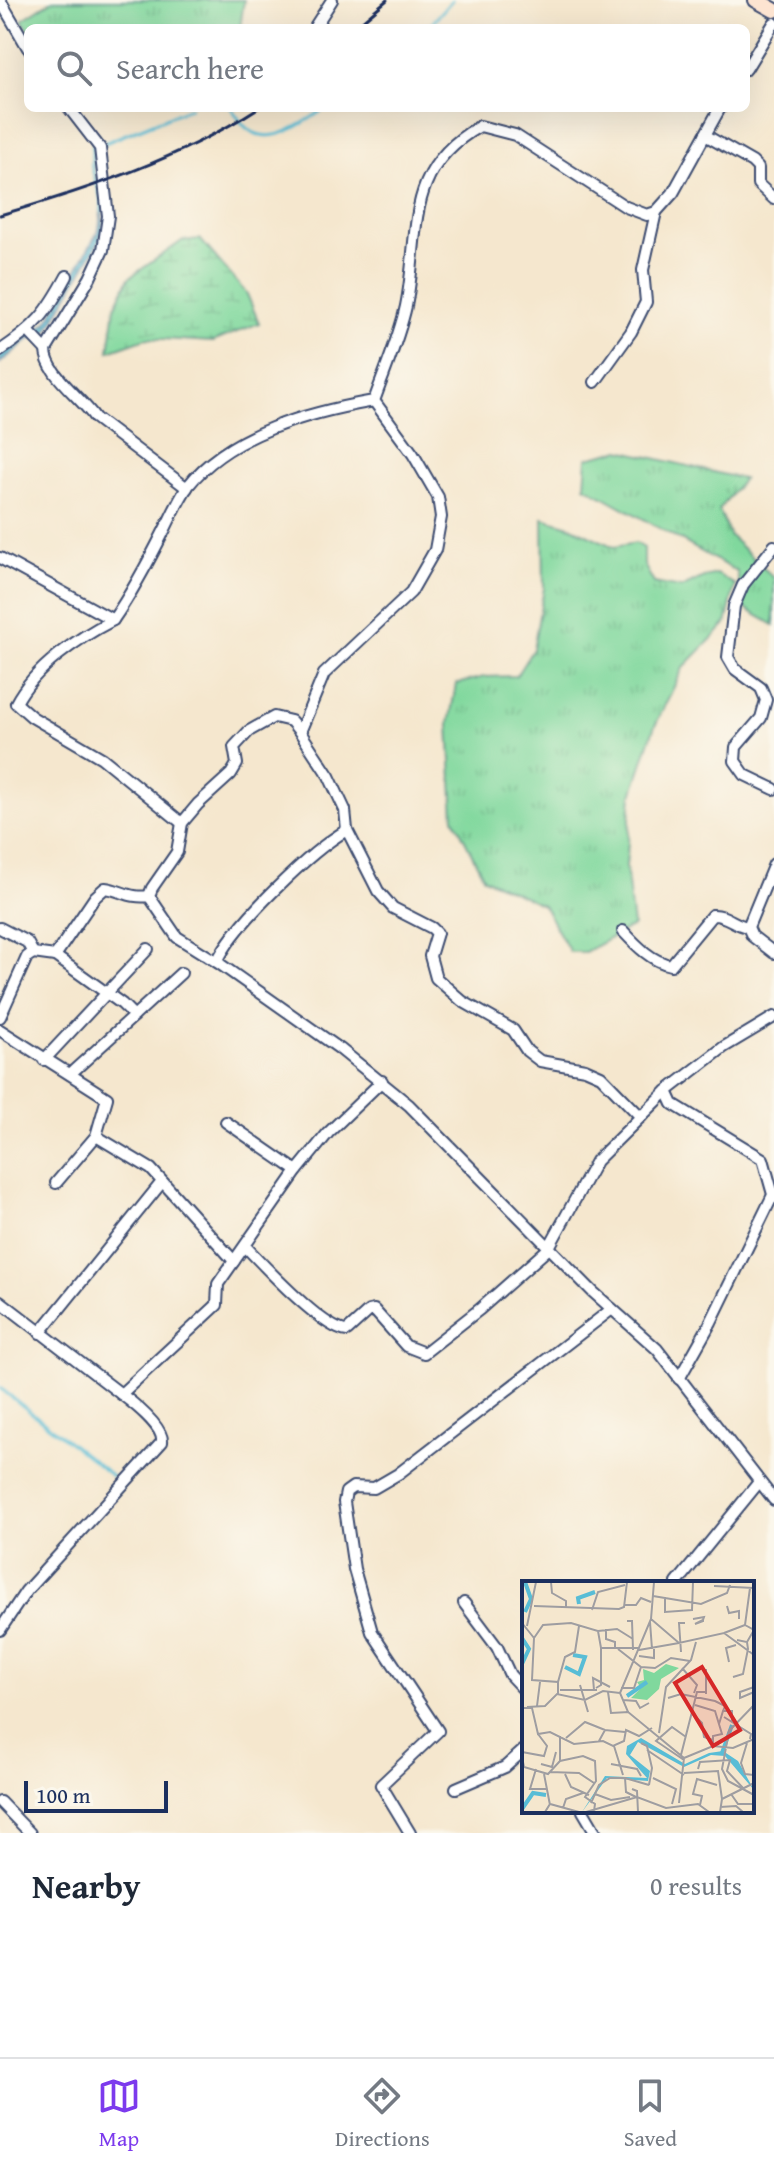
<!DOCTYPE html>
<style>
body{margin:0;font-family:"Gentium Book Plus",serif;background:#f2f2f3;color:#1f2937}
.scale{position:absolute;left:24px;bottom:20px;width:144px;box-sizing:border-box;padding-left:8px;border:4px solid #1b2f5e;border-top:0;font-size:22px;line-height:28px;white-space:nowrap;color:#1b2f5e;-webkit-text-stroke:6px #fbf7ec;paint-order:stroke}
.list{margin:0;padding:0;list-style:none}
h2{display:flex;justify-content:space-between;align-items:center;height:104px;margin:0;padding:0 32px;font-size:34px}
h2 small{font-size:26px;font-weight:400;color:#747a83}
.icon{flex:none;width:44px;height:44px;fill:none;stroke:currentColor;stroke-width:2;stroke-linecap:round;stroke-linejoin:round}
.map{position:relative;flex:none;width:774px;height:1833px;overflow:hidden}
.search{position:absolute;background:#fff;box-shadow:0 8px 32px #0002;left:24px;right:24px;top:24px;height:88px;display:flex;align-items:center;gap:20px;box-sizing:border-box;padding:0 28px;border-radius:12px;color:#747a83;font-size:30px}
.sheet{height:224px;background:#fff}
nav{display:flex;justify-content:space-around;align-items:center;box-sizing:border-box;height:112px;border-top:2px solid #e0e1e3;background:#fff;font-size:22px;color:#747a83}
nav a{display:grid;justify-items:center;gap:4px}
nav .on{color:#7c3aed}
.map>svg:first-child{display:block}
</style>
<div class="map">
<svg width="774" height="1833" viewBox="0 0 774 1833">
<defs>
<pattern id="grass-tufts" width="24" height="20" patternUnits="userSpaceOnUse" patternTransform="scale(2)"><rect width="24" height="20" fill="#80d89d"/><path d="M3 7l-1-3M5 7V3M7 7l1-3M15 17l-1-3M17 17v-4M19 17l1-3" fill="none" stroke="#6eba8a"/></pattern>
<pattern id="wetland-marsh" width="20" height="14" patternUnits="userSpaceOnUse" patternTransform="scale(2)"><rect width="20" height="14" fill="#80d89d"/><path d="M1 5h8M5 5V1M11 12h8M15 12V8" fill="none" stroke="#6eba8a"/></pattern>
<pattern id="water-rules" width="6" height="5" patternUnits="userSpaceOnUse" patternTransform="scale(2)"><rect width="6" height="5" fill="#58bdd6"/><path d="M0 2.5h6" fill="none" stroke="#489ab1"/></pattern>
</defs>
<rect width="100%" height="100%" fill="#fbf7ec"/>
<filter id="ink" filterUnits="userSpaceOnUse"><feTurbulence type="fractalNoise" baseFrequency=".0125" numOctaves="2"/><feDisplacementMap in="SourceGraphic" scale="16" xChannelSelector="R" yChannelSelector="G"/><feConvolveMatrix kernelMatrix="1 2 1 2 8 2 1 2 1" color-interpolation-filters="sRGB"/></filter>
<filter id="wash" filterUnits="userSpaceOnUse"><feTurbulence type="fractalNoise" baseFrequency=".006" numOctaves="4" result="noise"/><feDisplacementMap in="SourceGraphic" scale="32" xChannelSelector="R" yChannelSelector="G"/><feGaussianBlur stdDeviation="1.8" result="paint"/><feColorMatrix in="noise" values="0 0 0 0 0 0 0 0 0 0 0 0 0 0 0 0 0 1.4 0 .05"/><feComposite in="paint" operator="in"/></filter>
<g filter="url(#wash)">
<rect width="100%" height="100%" fill="#f5e7ce"/>
<!-- grass -->
<g fill="url(#grass-tufts)" stroke="#4e847e" stroke-width="2">
<path d="M 53,0 L 244,0 L 240,28 L 28,29 L 22,20 Z"/>
<path d="M 620,450 L 743,479 L 719,510 L 730,536 L 774,578 L 774,625 L 743,607 L 737,572 L 585,486 L 587,458 Z"/>
<path d="M 543,518 L 570,526 L 614,547 L 636,543 L 644,548 L 644,565 L 654,583 L 681,588 L 704,577 L 717,574 L 735,585 L 726,624 L 683,668 L 654,728 L 632,795 L 626,866 L 633,926 L 585,952 L 570,952 L 543,905 L 484,878 L 454,818 L 449,724 L 456,684 L 484,677 L 516,676 L 533,649 L 544,588 Z"/>
</g>
<!-- wetland -->
<path fill="url(#wetland-marsh)" stroke="#4e847e" stroke-width="2" d="M 200,239 L 247,294 L 259,323 L 213,342 L 146,338 L 109,351 L 115,307 L 129,278 L 182,241 Z"/>
<!-- water -->
<path fill="url(#water-rules)" stroke="#3a769a" stroke-width="2" d="M 102,205 L 103,230 L 98,243 L 48,330 L 42,337 L 30,338 L 0,363 L 0,356 C 14,341 34,336 48,321 L 99,230 Z"/>
<g fill="none" stroke-linecap="round" stroke-linejoin="round">
<!-- stream -->
<g stroke="#58bdd6" stroke-width="3">
<path d="M 428,28 L 452,0"/>
<path d="M 231,108 C 236,114 241,124 248,129 C 272,148 305,122 326,108"/>
<path d="M 102,144 L 190,108"/>
<path d="M 95,146 L 92,147 L 92,168 L 102,201 L 102,211"/>
<path d="M 0,1388 L 112,1476"/>
</g>
</g>
</g>
<g filter="url(#ink)">
<g fill="none" stroke-linecap="round" stroke-linejoin="round">
<!-- street casing -->
<g stroke="#3c4b6f" stroke-width="14">
<g id="street">
<path d="M 0,0 L 28,48"/>
<path d="M 314,28 L 332,0"/>
<path d="M 746,69 L 774,23"/>
<path d="M 69,108 L 100,148 L 108,216 L 103,250 L 90,278 L 46,350 C 46,374 81,397 95,418 L 187,488"/>
<path d="M 705,135 L 752,162 L 758,168 L 758,184 L 774,199"/>
<path d="M 29,332 L 46,350"/>
<path d="M 0,351 C 36,327 47,313 67,276"/>
<path d="M 595,382 L 631,332 L 646,302 L 643,270 L 656,212"/>
<path d="M 774,546 L 743,585 L 734,606 L 728,657 L 735,669 L 761,688 L 766,700 L 761,718 L 736,747 L 735,761 L 745,775 L 774,789"/>
<path d="M 0,558 L 113,620 C 133,591 149,561 165,529 C 172,515 179,499 188,486 C 229,433 311,412 374,401"/>
<path d="M 113,620 C 78,638 34,668 16,703 L 32,717 L 102,758 L 182,823"/>
<path d="M 300,732 L 291,721 L 274,717 L 249,731 L 234,747 L 237,764 L 231,774 L 198,804 L 182,823 L 177,852 L 152,888 L 149,896 L 177,937 L 217,962 L 340,1049 L 409,1105 L 593,1292 L 657,1349 L 774,1500"/>
<path d="M 774,864 L 748,927 L 752,936 L 774,953"/>
<path d="M 0,928 L 27,942 L 33,953"/>
<path d="M 623,931 C 636,945 652,962 671,965 L 712,915 C 726,914 734,925 748,927"/>
<path d="M 33,953 L 55,956 L 122,1004 L 134,1016 L 70,1074"/>
<path d="M 55,956 L 95,897 L 105,888 C 121,890 131,899 149,896"/>
<path d="M 217,962 C 234,924 312,850 347,830"/>
<path d="M 134,1016 L 181,973"/>
<path d="M 0,1017 L 27,957 L 33,953"/>
<path d="M 0,1030 L 107,1098 L 96,1136 L 56,1183"/>
<path d="M 44,1060 L 148,949"/>
<path d="M 667,1091 L 673,1104 L 763,1159 L 774,1198"/>
<path d="M 641,1117 L 601,1076 L 585,1069 L 540,1061 L 527,1051 L 513,1030 L 462,1001 L 436,978 L 430,956 L 437,933 L 432,928 L 393,908 L 378,891 L 347,830 L 345,810 L 329,776 L 300,732 L 324,674 L 411,592 L 435,550 L 441,517 L 438,497 L 413,454 L 374,401 C 385,370 399,338 406,306 C 421,233 402,170 480,126 L 515,135 L 626,207 L 647,215 L 656,212 L 673,193 L 720,108"/>
<path d="M 226,1122 L 297,1171"/>
<path d="M 96,1136 L 151,1169 L 234,1261"/>
<path d="M 246,1247 C 264,1266 324,1330 347,1331 L 369,1311 L 374,1310 L 406,1346 L 424,1353 L 480,1309 L 548,1249 L 596,1161 L 667,1091 L 724,1047 L 774,1017"/>
<path d="M 0,1301 L 121,1394"/>
<path d="M 40,1333 L 162,1182"/>
<path d="M 679,1379 L 711,1322 L 772,1197"/>
<path d="M 677,1583 L 759,1482"/>
<path d="M 464,1603 L 497,1647 L 510,1675 L 524,1690"/>
<path d="M 0,1630 L 26,1591 L 162,1442 C 164,1427 133,1403 121,1394 L 217,1305 L 218,1284 L 297,1171 L 328,1133 L 382,1081"/>
<path d="M 456,1788 L 505,1767 L 524,1750"/>
<path d="M 0,1802 L 30,1833"/>
<path d="M 583,1811 L 596,1833"/>
<path d="M 410,1833 L 381,1785 L 438,1731 L 372,1632 L 354,1569 L 344,1502 L 346,1492 L 353,1487 L 374,1488 L 398,1474 L 612,1309"/>
</g>
</g>
<!-- secondary casing -->
<g stroke="#3c4b6f" stroke-width="18">
<path id="secondary" d="M 756,0 L 774,10"/>
</g>
<!-- street -->
<use href="#street" stroke="#fff" stroke-width="10"/>
<!-- secondary -->
<use href="#secondary" stroke="#fde4d1" stroke-width="14"/>
<!-- rail -->
<g stroke="#1b2f5e" stroke-width="3">
<path d="M 354,28 L 387,0"/>
<path d="M 0,215 C 89,189 180,159 258,108"/>
</g>
</g>
</g>
<!-- overview -->
<g transform="translate(522 1581)">
<rect width="232" height="232" fill="#f5e7ce"/>
<path d="M 144,83 L 157,87 L 139,98 L 137,108 L 125,119 L 109,117 L 119,107 L 115,101 L 122,99 L 121,88 L 132,92 Z" fill="#80d89d"/>
<path d="M 119,157 L 163,183 L 187,172 L 201,170 L 216,180 L 232,209 L 203,175 L 189,174 L 162,186 L 116,161 L 108,174 L 128,190 L 126,200 L 85,197 L 60,231 L 83,195 L 125,197 L 104,173 L 105,165 Z" fill="#58bdd6"/>
<path fill="none" stroke="#58bdd6" stroke-width="4" d="M 57,23 L 56,17 L 73,11M 3,31 L 9,18 L 3,1M 0,57 L 7,68 L 0,83M 43,86 L 57,93 L 63,76 L 51,74M 105,115 L 125,101M 200,172 L 210,144M 0,228 L 11,212 L 24,214"/>
<path fill="none" stroke="#9e9da1" stroke-width="2" d="M 16,1 L 41,1M 29,1 L 30,12 L 44,20 L 44,27M 132,1 L 129,38 L 98,112 L 106,131 L 162,177 L 157,222M 192,5 L 232,7M 131,15 L 179,23 L 205,12 L 208,4M 143,16 L 143,31 L 170,29 L 171,1M 102,24 L 114,24 L 119,17 L 129,21M 12,25 L 97,28 L 102,26 L 105,1M 205,25 L 207,32 L 217,30 L 217,38M 70,29 L 76,11 L 103,4M 129,38 L 157,62 L 202,52 L 232,74M 171,38 L 182,36 L 181,39 L 181,40 L 173,43 L 181,39M 105,40 L 110,40 L 111,69M 128,41 L 130,68M 0,42 L 12,57 L 10,99 L 36,101 L 36,113M 223,44 L 232,49 L 225,61M 5,45 L 14,1M 84,48 L 84,58 L 93,61 L 93,67M 76,50 L 95,48 L 111,58M 202,52 L 223,44 L 228,7M 12,57 L 21,44 L 49,42 L 76,50 L 79,67 L 117,67M 96,68 L 119,86 L 133,87 L 149,77 L 168,80M 117,69 L 157,62M 159,71 L 157,42 L 163,42M 117,75 L 132,77 L 132,68M 207,81 L 204,67 L 214,64M 160,87 L 175,104 L 172,112M 211,96 L 221,93 L 226,68 L 225,61 L 215,59M 36,101 L 43,76 L 53,71 L 57,45M 58,104 L 66,131M 232,106 L 218,111 L 218,117 L 232,111M 74,107 L 79,104 L 79,67M 99,107 L 112,107 L 119,86M 38,109 L 75,109M 72,109 L 71,97 L 88,106M 86,111 L 89,132 L 107,131M 184,113 L 184,88M 146,117 L 159,113 L 193,120 L 203,125 L 201,130M 101,119 L 114,120 L 118,127 L 127,122M 173,124 L 193,130 L 200,153 L 191,155 L 191,165M 232,124 L 207,150 L 200,188 L 206,200 L 232,214M 15,125 L 18,101M 5,126 L 23,125 L 35,113 L 63,119 L 81,110 L 98,112M 1,127 L 10,127 L 16,153 L 28,151 L 52,163 L 81,160 L 91,165 L 102,160 L 104,149 L 117,155 L 130,147M 170,132 L 180,142 L 182,156 L 191,159M 202,136 L 229,153 L 228,158M 197,143 L 201,130 L 210,130 L 210,141M 137,152 L 144,106 L 169,79 L 174,61M 44,157 L 63,141 L 83,149M 77,160 L 83,149 L 103,151M 119,162 L 125,165 L 130,187 L 127,204M 225,162 L 219,182 L 223,193 L 232,194M 92,165 L 101,194M 125,169 L 162,194M 0,171 L 22,175 L 25,165 L 16,153M 159,174 L 175,111 L 184,111M 0,176 L 2,186 L 26,193 L 38,180 L 61,175 L 73,180 L 74,200 L 63,216 L 73,223 L 72,230M 162,177 L 191,165 L 211,167 L 232,158 L 232,164M 162,179 L 134,160 L 150,146 L 164,156M 38,180 L 38,155M 19,183 L 30,186 L 34,171M 89,183 L 115,188 L 119,195M 14,188 L 8,208 L 24,208M 176,188 L 178,181 L 208,179 L 205,190 L 222,208M 28,191 L 57,192 L 72,202M 162,192 L 196,190 L 200,218M 22,193 L 28,224M 43,193 L 49,206 L 67,214M 103,197 L 127,204M 131,197 L 154,208 L 150,223M 110,208 L 115,210 L 116,231M 73,213 L 89,219 L 108,216M 209,213 L 216,223 L 232,223M 69,222 L 77,204 L 88,197 L 103,197 L 104,211 L 114,216M 178,224 L 180,215 L 171,213 L 175,198 L 195,204M 198,226 L 214,225 L 221,231M 41,227 L 44,218 L 61,212M 23,231 L 28,223 L 57,231M 64,231 L 115,216 L 144,227 L 176,223 L 187,231M 198,231 L 200,218 L 232,202"/>
<path fill="#d62828" fill-opacity="0.15" stroke="#d62828" stroke-width="4" d="M 180,86 L 218,149 L 191,165 L 153,102 Z"/>
<rect width="232" height="232" fill="none" stroke="#1b2f5e" stroke-width="4"/>
</g>
</svg>
<div class="scale">100 m</div>
<div class="search"><svg class="icon" aria-label="search" viewBox="0 0 24 24"><circle cx="10" cy="10" r="6"/><path d="M15 15l6 6"/></svg>Search here</div>
</div>
<section class="sheet">
<h2>Nearby<small>0 results</small></h2>
<ul class="list">
</ul>
</section>
<nav>
<a class="on"><svg class="icon" aria-label="map" viewBox="0 0 24 24"><path d="M3 6l6-2 6 2 6-2v14l-6 2-6-2-6 2zM9 4v14M15 6v14"/></svg>Map</a>
<a><svg class="icon" aria-label="directions" viewBox="0 0 24 24"><path d="M12 3l9 9-9 9-9-9zM9 14v-3h6M13 9l2 2-2 2"/></svg>Directions</a>
<a><svg class="icon" aria-label="saved" viewBox="0 0 24 24"><path d="M7 4h10v16l-5-4-5 4z"/></svg>Saved</a>
</nav>
